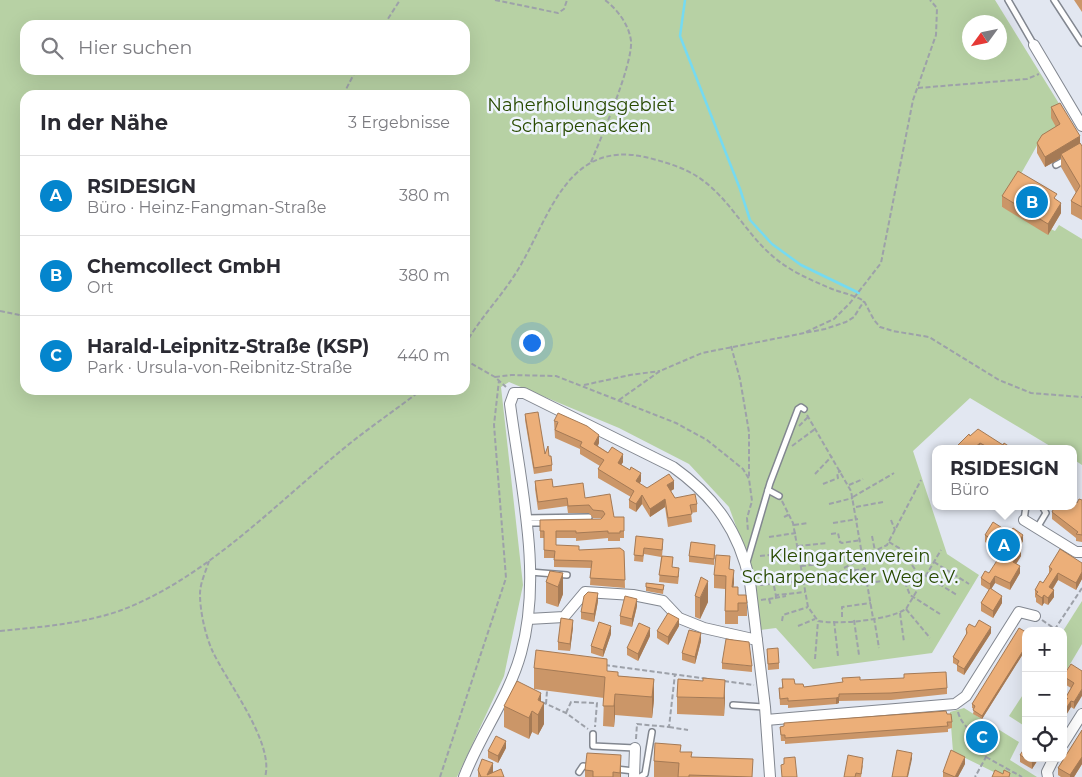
<!DOCTYPE html>
<html lang="de">
<meta charset="utf-8">
<style>
body{margin:0;font-family:Montserrat,sans-serif;background:#f7f7f7;color:#2b2b33}
.controls{position:absolute;right:15px;bottom:15px;display:grid;overflow:hidden;border-radius:10px;box-shadow:0 5px 20px #0002}
.controls button{width:45px;height:45px;display:grid;place-items:center;padding:0;border:0;border-bottom:1px solid #e1e1e2;background:#fff;color:#2b2b33;font:25px sans-serif}
.compass{position:absolute;left:962px;top:15px;width:45px;height:45px;border-radius:50%;background:#fff;box-shadow:0 5px 20px #0002;rotate:237deg}
.you{position:absolute;left:531px;top:342px;width:18px;height:18px;margin:-12px;border:4px solid #fff;border-radius:50%;background:#1a73e8;box-shadow:0 0 0 8px #1a73e833}
.badge{display:grid;place-items:center;width:32px;height:32px;border-radius:50%;background:#0485cd;color:#fff;font-size:16px;font-weight:700}
.pin{position:absolute;translate:-50% -50%;border:2px solid #fff;box-shadow:0 1px 5px #0006}
.popup{position:absolute;left:932px;top:445px;width:145px;height:65px;box-sizing:border-box;display:grid;place-content:center;border-radius:10px;background:#fff;filter:drop-shadow(0 1px 4px #0005);font-size:16px;white-space:nowrap;color:#7c7c81}
.popup b{font-size:19px;color:#2b2b33}
.popup::after{content:'';position:absolute;left:50%;top:100%;margin-left:-10px;border:10px solid transparent;border-top-color:#fff}
.list{margin:0;padding:0;list-style:none}
h2{display:flex;justify-content:space-between;align-items:center;height:65px;margin:0;padding:0 20px;font-size:21px}
h2 small{font-size:16px;font-weight:400;color:#7c7c81}
.list li{display:grid;grid-template-columns:32px 1fr auto;gap:15px;align-items:center;box-sizing:border-box;height:80px;padding:0 20px;border-top:1px solid #e1e1e2}
.list b{display:block;font-size:19px;white-space:nowrap}
.list p{margin:0;font-size:16px;white-space:nowrap;color:#7c7c81}
.list em{font-size:16px;font-style:normal;color:#7c7c81}
.icon{flex:none;width:28px;height:28px;fill:none;stroke:currentColor;stroke-width:2;stroke-linecap:round;stroke-linejoin:round}
.map{position:relative;flex:none;width:1082px;height:777px;overflow:hidden}
.search{position:absolute;background:#fff;box-shadow:0 5px 20px #0002;left:20px;top:20px;width:450px;height:55px;display:flex;align-items:center;gap:12px;box-sizing:border-box;padding:0 18px;border-radius:15px;color:#7c7c81;font-size:19px}
.panel{position:absolute;background:#fff;box-shadow:0 5px 20px #0002;left:20px;top:90px;width:450px;height:305px;border-radius:15px}
.map>svg:first-child{display:block}
</style>
<div class="map">
<svg width="1082" height="777" viewBox="0 0 1082 777">
<rect width="100%" height="100%" fill="#e2e7f1"/>
<!-- green -->
<g fill="#b7d1a4" fill-rule="evenodd">
<path d="M 0,0 L 995,0 L 1071,123 L 1039,142 L 1002,207 L 1055,231 L 1059,225 L 1082,239 L 1082,465 L 1073,459 L 1073,449 L 1055,449 L 970,398 L 913,451 L 947,554 L 979,575 L 932,653 L 813,669 L 776,628 L 761,630 L 748,559 L 729,507 L 689,464 L 619,428 L 509,382 L 501,387 L 523,585 L 504,676 L 457,777 L 0,777 ZM 970,22 L 1000,22 L 1000,52 L 970,52 ZM 25,25 L 465,25 L 465,70 L 25,70 ZM 25,95 L 465,95 L 465,390 L 25,390 Z"/>
<path d="M 1082,601 L 1082,644 L 1063,676 L 1063,631 Z"/>
<path d="M 1026,690 L 1026,727 L 1009,716 Z"/>
<path d="M 964,708 L 1019,742 L 1010,760 L 1037,777 L 1004,777 L 953,752 L 950,712 Z"/>
</g>
<g fill="none" stroke-linecap="round" stroke-linejoin="round">
<!-- stream -->
<path stroke="#75daf1" stroke-width="2.5" d="M 685,0 L 680,36 L 740,189 L 750,220 L 772,244 L 801,265 L 859,293"/>
<!-- service casing -->
<g stroke="#828790" stroke-width="8">
<g id="service">
<path d="M 1008,0 L 1034,45"/>
<path d="M 1054,0 L 1082,43"/>
<path d="M 1056,165 L 1067,159"/>
<path d="M 768,490 L 779,496"/>
<path d="M 525,518 L 589,517"/>
<path d="M 1024,520 L 1026,506"/>
<path d="M 526,523 L 545,523"/>
<path d="M 1037,528 L 1046,513 L 1042,506"/>
<path d="M 747,562 L 770,483 L 798,409 L 801,407 L 804,409"/>
<path d="M 530,572 L 567,575"/>
<path d="M 733,705 L 765,707"/>
<path d="M 593,734 L 593,746 L 635,748"/>
<path d="M 616,769 L 634,771"/>
<path d="M 579,772 L 583,766 L 592,767"/>
<path d="M 640,777 L 645,774 L 652,732"/>
</g>
</g>
<!-- minor casing -->
<g stroke="#828790" stroke-width="12">
<g id="minor">
<path d="M 1034,45 L 1082,126"/>
<path d="M 1024,520 L 1076,552 L 1082,552"/>
<path d="M 528,619 L 564,617 L 585,592 L 633,595 L 663,601 L 679,618 L 704,628 L 757,640"/>
<path d="M 766,720 L 955,704 L 966,696 L 1019,612 L 1035,616"/>
<path d="M 1063,744 L 1082,714"/>
<path d="M 464,777 C 480,735 509,697 521,653 C 543,575 520,482 510,404 L 514,393 L 524,393 L 673,467 C 715,497 739,531 750,582 L 765,707 L 770,777"/>
<path d="M 634,777 L 635,748"/>
<path d="M 1048,777 L 1047,772 L 1054,758"/>
</g>
</g>
<!-- path -->
<g stroke="#9da1a9" stroke-width="2" stroke-dasharray="5 2.5" stroke-linecap="butt">
<path d="M 495,0 L 558,13 L 564,9 L 567,0"/>
<path d="M 384,25 L 400,0"/>
<path d="M 918,88 L 1027,79 L 1039,74"/>
<path d="M 343,95 L 356,70"/>
<path d="M 591,162 C 601,138 633,64 631,41 C 629,25 618,10 605,0"/>
<path d="M 0,311 L 25,316"/>
<path d="M 806,332 L 834,319 L 850,303 L 881,263 L 913,100 L 936,35 L 937,8 L 930,0"/>
<path d="M 465,345 C 479,319 503,295 519,268 C 550,216 567,140 645,157 C 662,161 683,167 698,177 C 730,198 746,235 776,259 C 792,272 813,281 832,289 C 843,293 854,295 864,301 L 874,320 L 880,327 L 893,331 L 929,337 L 999,380 L 1031,393 L 1082,397"/>
<path d="M 731,346 L 740,379 L 749,432 L 749,477"/>
<path d="M 465,360 L 495,377 L 506,387"/>
<path d="M 495,377 L 511,375 L 556,376 L 676,423 L 707,440 L 743,469 L 749,479 L 752,501 L 747,518 L 748,532"/>
<path d="M 584,385 L 630,375 L 660,371"/>
<path d="M 619,400 L 660,371 L 702,353 L 825,329 L 846,322 L 854,317 L 864,301"/>
<path d="M 807,415 L 851,491 L 873,618"/>
<path d="M 799,426 L 808,417"/>
<path d="M 792,446 L 815,429"/>
<path d="M 815,474 L 832,456"/>
<path d="M 823,484 L 838,478 L 837,473 L 841,471"/>
<path d="M 849,485 L 863,479"/>
<path d="M 853,497 L 894,473"/>
<path d="M 782,501 L 793,523 L 808,607 L 818,621 C 838,625 889,620 906,609 L 941,550"/>
<path d="M 829,504 L 853,498"/>
<path d="M 856,507 L 883,502"/>
<path d="M 784,517 L 790,514"/>
<path d="M 891,520 L 895,530"/>
<path d="M 833,523 L 858,519"/>
<path d="M 794,525 L 808,523"/>
<path d="M 831,534 L 838,533 L 840,542 L 842,543 L 861,540"/>
<path d="M 872,536 L 875,551"/>
<path d="M 769,537 L 796,533"/>
<path d="M 889,542 L 904,551"/>
<path d="M 798,546 L 827,543"/>
<path d="M 871,552 L 875,560"/>
<path d="M 760,556 L 799,552"/>
<path d="M 864,556 L 887,545 L 921,480"/>
<path d="M 209,561 C 206,571 200,583 200,594 C 200,611 205,634 212,650 C 226,681 275,743 265,777"/>
<path d="M 934,562 L 969,584"/>
<path d="M 912,565 L 923,581"/>
<path d="M 801,566 L 830,563"/>
<path d="M 844,568 L 855,562 L 865,560"/>
<path d="M 768,574 L 801,571"/>
<path d="M 902,575 L 910,595 L 940,614"/>
<path d="M 802,576 L 866,569"/>
<path d="M 926,576 L 957,595"/>
<path d="M 848,582 L 868,581"/>
<path d="M 868,583 L 882,581"/>
<path d="M 760,585 L 803,581"/>
<path d="M 774,586 L 776,596"/>
<path d="M 775,598 L 786,596"/>
<path d="M 769,599 L 771,606"/>
<path d="M 761,600 L 775,598 L 777,595 L 805,592"/>
<path d="M 906,609 L 930,638"/>
<path d="M 900,613 L 904,642"/>
<path d="M 842,617 L 842,607 L 871,603"/>
<path d="M 874,618 L 879,648"/>
<path d="M 854,620 L 859,655"/>
<path d="M 1042,620 L 1055,629 L 1082,588"/>
<path d="M 782,621 L 783,615 L 808,607"/>
<path d="M 834,621 L 838,656"/>
<path d="M 798,626 L 815,619"/>
<path d="M 0,631 C 40,627 81,624 119,611 C 201,581 271,509 337,454 C 364,431 393,412 421,390"/>
<path d="M 815,659 L 818,621"/>
<path d="M 605,665 L 709,679"/>
<path d="M 724,681 L 754,685"/>
<path d="M 542,702 L 566,713 L 588,729"/>
<path d="M 546,704 L 547,691"/>
<path d="M 958,712 C 963,731 981,733 986,757 L 975,777"/>
<path d="M 566,713 L 571,702 L 597,703 L 595,727"/>
<path d="M 669,727 L 688,730"/>
<path d="M 636,739 L 637,724 L 669,727 L 675,674"/>
<path d="M 986,757 L 1022,777"/>
<path d="M 440,777 L 506,578 L 494,425 L 499,380"/>
</g>
<!-- service -->
<use href="#service" stroke="#fff" stroke-width="5"/>
<!-- minor -->
<use href="#minor" stroke="#fff" stroke-width="10"/>
</g>
<!-- wall -->
<g fill="#cb9668">
<path d="M 1074,0 L 1082,0 L 1082,12 Z"/>
<path d="M 1051,107 L 1082,146 L 1082,220 L 1071,214 L 1071,201 L 1076,193 L 1061,167 L 1061,158 L 1045,167 L 1037,153 L 1037,143 L 1056,127 L 1051,118 Z"/>
<path d="M 1002,196 L 1057,200 L 1061,213 L 1048,235 L 1002,207 Z"/>
<path d="M 525,414 L 545,454 L 549,456 L 552,465 L 552,471 L 534,474 L 525,420 Z"/>
<path d="M 554,421 L 599,443 L 598,446 L 623,462 L 621,465 L 641,481 L 639,484 L 647,488 L 674,489 L 671,491 L 675,498 L 697,504 L 697,512 L 691,513 L 692,522 L 668,527 L 665,507 L 650,517 L 642,504 L 636,512 L 629,508 L 629,500 L 631,497 L 598,478 L 598,469 L 600,466 L 580,454 L 580,449 L 555,438 Z"/>
<path d="M 970,436 L 1003,445 L 1013,449 L 956,449 L 956,447 Z"/>
<path d="M 535,481 L 585,498 L 614,517 L 624,517 L 624,538 L 620,538 L 620,541 L 608,541 L 608,538 L 576,541 L 576,538 L 556,538 L 556,545 L 579,550 L 624,551 L 625,588 L 590,585 L 591,568 L 554,567 L 554,558 L 544,558 L 544,538 L 540,538 L 540,520 L 601,519 L 602,518 L 593,518 L 589,513 L 568,513 L 567,506 L 538,510 L 535,489 Z"/>
<path d="M 1082,500 L 1082,542 L 1076,541 L 1076,538 L 1052,519 L 1052,512 L 1054,509 L 1053,506 L 1073,506 L 1077,503 Z"/>
<path d="M 985,535 L 1023,541 L 1019,548 L 1021,556 L 1016,564 L 1020,573 L 1010,590 L 995,583 L 991,589 L 1002,603 L 993,618 L 981,611 L 981,603 L 989,590 L 981,585 L 981,578 L 989,573 L 1001,561 L 1005,554 L 985,542 Z"/>
<path d="M 636,536 L 663,546 L 662,556 L 679,575 L 678,584 L 659,582 L 661,557 L 644,554 L 643,562 L 634,561 Z"/>
<path d="M 715,552 L 714,565 L 689,562 L 689,556 Z"/>
<path d="M 1082,563 L 1082,579 L 1076,590 L 1058,580 L 1053,589 L 1054,597 L 1048,605 L 1044,603 L 1042,606 L 1036,602 L 1036,598 L 1035,597 L 1035,590 L 1043,583 L 1049,573 L 1049,567 Z"/>
<path d="M 730,569 L 734,583 L 733,587 L 738,595 L 747,603 L 747,616 L 738,616 L 738,624 L 725,624 L 725,589 L 714,588 L 714,575 Z"/>
<path d="M 550,571 L 563,594 L 558,607 L 546,603 L 546,582 Z"/>
<path d="M 646,583 L 664,585 L 663,594 L 646,591 Z"/>
<path d="M 695,596 L 708,602 L 700,619 L 695,617 Z"/>
<path d="M 598,601 L 594,622 L 581,619 L 581,612 Z"/>
<path d="M 637,606 L 632,627 L 620,624 L 620,616 Z"/>
<path d="M 679,626 L 668,645 L 657,638 L 657,631 Z"/>
<path d="M 573,627 L 570,651 L 558,650 L 558,642 Z"/>
<path d="M 975,627 L 991,633 L 964,675 L 957,671 L 957,665 L 953,663 L 953,657 L 966,635 L 966,629 Z"/>
<path d="M 1026,632 L 1026,649 L 982,719 L 973,714 L 974,709 L 972,708 L 972,704 Z"/>
<path d="M 611,634 L 603,657 L 591,653 L 591,646 Z"/>
<path d="M 650,636 L 638,661 L 627,655 L 627,648 Z"/>
<path d="M 701,641 L 695,664 L 682,660 L 682,653 Z"/>
<path d="M 767,649 L 779,663 L 779,669 L 768,670 Z"/>
<path d="M 722,663 L 752,666 L 752,672 L 722,669 Z"/>
<path d="M 534,668 L 607,671 L 618,676 L 654,679 L 654,700 L 652,718 L 615,715 L 614,727 L 603,726 L 604,698 L 534,689 Z"/>
<path d="M 1082,671 L 1074,709 L 1071,707 L 1063,720 L 1063,696 L 1066,697 L 1071,688 L 1063,683 L 1063,676 Z"/>
<path d="M 782,679 L 795,684 L 804,687 L 860,680 L 947,688 L 947,694 L 891,700 L 839,701 L 839,703 L 836,704 L 788,708 L 788,705 L 780,705 L 779,688 L 782,688 Z"/>
<path d="M 677,697 L 725,698 L 724,716 L 677,714 Z"/>
<path d="M 541,701 L 544,724 L 538,735 L 532,732 L 529,739 L 504,727 L 504,706 Z"/>
<path d="M 947,714 L 952,722 L 952,728 L 948,729 L 948,732 L 785,744 L 785,741 L 781,741 L 780,727 Z"/>
<path d="M 1082,730 L 1082,764 L 1074,777 L 1061,777 L 1058,775 L 1058,768 Z"/>
<path d="M 506,748 L 498,763 L 488,758 L 488,751 Z"/>
<path d="M 681,752 L 692,757 L 753,777 L 654,777 L 654,761 Z"/>
<path d="M 621,755 L 621,777 L 585,777 L 585,770 Z"/>
<path d="M 1020,755 L 1039,758 L 1032,769 L 1020,762 Z"/>
<path d="M 965,764 L 958,777 L 943,777 L 943,772 Z"/>
<path d="M 863,765 L 861,777 L 844,777 Z"/>
<path d="M 478,770 L 493,772 L 504,777 L 478,777 Z"/>
</g>
<!-- shaded-wall -->
<g fill="#a57a55">
<path d="M 1080,136 L 1080,146 L 1061,154 L 1061,158 L 1045,167 L 1045,157 Z"/>
<path d="M 1061,203 L 1061,213 L 1048,235 L 1048,224 Z"/>
<path d="M 599,435 L 599,443 L 594,452 L 594,444 Z"/>
<path d="M 980,443 L 980,449 L 973,449 Z"/>
<path d="M 623,454 L 623,462 L 618,471 L 618,463 Z"/>
<path d="M 641,473 L 641,481 L 636,490 L 636,481 Z"/>
<path d="M 674,481 L 674,489 L 667,493 L 667,485 Z"/>
<path d="M 642,495 L 642,504 L 636,512 L 636,504 Z"/>
<path d="M 665,499 L 665,507 L 650,517 L 650,509 Z"/>
<path d="M 1023,535 L 1023,541 L 1016,553 L 1016,546 Z"/>
<path d="M 1021,549 L 1021,556 L 1013,569 L 1013,562 Z"/>
<path d="M 1020,566 L 1020,573 L 1010,590 L 1010,583 Z"/>
<path d="M 734,570 L 734,583 L 732,600 L 732,587 Z"/>
<path d="M 1082,572 L 1082,579 L 1076,590 L 1076,583 Z"/>
<path d="M 563,573 L 563,594 L 558,607 L 558,587 Z"/>
<path d="M 1058,573 L 1058,580 L 1049,594 L 1049,587 Z"/>
<path d="M 995,576 L 995,583 L 990,591 L 990,584 Z"/>
<path d="M 708,581 L 708,602 L 700,619 L 700,598 Z"/>
<path d="M 1054,590 L 1054,597 L 1048,605 L 1048,598 Z"/>
<path d="M 598,593 L 598,601 L 594,622 L 594,614 Z"/>
<path d="M 1044,595 L 1044,603 L 1042,606 L 1042,598 Z"/>
<path d="M 1002,596 L 1002,603 L 993,618 L 993,611 Z"/>
<path d="M 637,599 L 637,606 L 632,627 L 632,619 Z"/>
<path d="M 679,619 L 679,626 L 668,645 L 668,637 Z"/>
<path d="M 573,620 L 573,627 L 570,651 L 570,644 Z"/>
<path d="M 611,626 L 611,634 L 603,657 L 603,650 Z"/>
<path d="M 991,627 L 991,633 L 964,675 L 964,669 Z"/>
<path d="M 650,628 L 650,636 L 638,661 L 638,654 Z"/>
<path d="M 701,633 L 701,641 L 695,664 L 695,657 Z"/>
<path d="M 1026,646 L 1026,649 L 982,719 L 982,716 Z"/>
<path d="M 654,679 L 654,700 L 652,718 L 652,697 Z"/>
<path d="M 725,680 L 725,698 L 724,716 L 724,698 Z"/>
<path d="M 1082,689 L 1082,696 L 1074,709 L 1074,702 Z"/>
<path d="M 541,693 L 541,708 L 544,703 L 544,724 L 538,735 L 538,700 Z"/>
<path d="M 615,694 L 615,715 L 614,727 L 614,706 Z"/>
<path d="M 839,697 L 839,703 L 836,704 L 836,698 Z"/>
<path d="M 1071,701 L 1071,707 L 1063,720 L 1063,713 Z"/>
<path d="M 532,711 L 532,732 L 529,739 L 529,718 Z"/>
<path d="M 506,741 L 506,748 L 498,763 L 498,756 Z"/>
<path d="M 912,753 L 912,759 L 908,777 L 907,777 Z"/>
<path d="M 621,755 L 621,777 L 620,777 Z"/>
<path d="M 965,757 L 965,764 L 958,777 L 955,777 Z"/>
<path d="M 1082,757 L 1082,764 L 1074,777 L 1070,777 L 1070,775 Z"/>
<path d="M 1035,758 L 1039,758 L 1032,769 L 1032,762 Z"/>
<path d="M 493,763 L 493,774 L 487,775 Z"/>
</g>
<!-- building -->
<g fill="#ecaf79" stroke="#a57a55">
<path d="M 1060,103 L 1080,136 L 1045,157 L 1037,143 L 1042,135 L 1060,124 L 1051,107 Z"/>
<path d="M 1080,143 L 1082,146 L 1082,207 L 1071,201 L 1080,186 L 1061,154 Z"/>
<path d="M 1018,171 L 1057,194 L 1054,198 L 1061,203 L 1048,224 L 1002,196 Z"/>
<path d="M 538,412 L 545,454 L 548,446 L 549,456 L 551,456 L 552,465 L 534,468 L 525,414 Z"/>
<path d="M 558,413 L 587,426 L 599,435 L 594,444 L 608,453 L 612,447 L 623,454 L 618,463 L 630,470 L 631,467 L 641,473 L 636,481 L 647,488 L 669,474 L 674,481 L 667,485 L 675,498 L 695,494 L 697,504 L 690,505 L 692,514 L 668,518 L 665,499 L 650,509 L 642,495 L 636,504 L 629,500 L 634,491 L 598,469 L 604,460 L 580,446 L 582,442 L 555,430 L 558,422 L 554,421 Z"/>
<path d="M 978,429 L 1003,445 L 1004,443 L 1013,449 L 991,449 L 980,443 L 973,449 L 958,449 L 956,447 L 969,434 L 970,436 Z"/>
<path d="M 552,479 L 553,487 L 583,483 L 585,498 L 610,494 L 614,517 L 624,517 L 624,531 L 620,531 L 620,533 L 608,533 L 608,531 L 576,533 L 576,531 L 556,531 L 556,545 L 579,546 L 579,550 L 620,548 L 624,551 L 625,580 L 590,578 L 592,561 L 554,560 L 555,551 L 544,550 L 544,531 L 540,531 L 540,520 L 601,519 L 605,514 L 603,511 L 593,510 L 589,505 L 568,506 L 567,498 L 538,502 L 535,481 Z"/>
<path d="M 1079,499 L 1082,500 L 1082,535 L 1076,534 L 1078,532 L 1052,512 L 1055,506 L 1073,506 L 1073,500 L 1077,503 Z"/>
<path d="M 993,522 L 1010,533 L 1013,528 L 1023,535 L 1016,546 L 1021,549 L 1013,562 L 1020,566 L 1010,583 L 995,576 L 990,584 L 981,578 L 985,571 L 989,573 L 998,559 L 1001,561 L 1008,549 L 985,535 Z"/>
<path d="M 636,536 L 663,539 L 662,550 L 644,548 L 643,556 L 634,555 Z"/>
<path d="M 691,542 L 715,545 L 714,559 L 689,556 Z"/>
<path d="M 1060,549 L 1082,563 L 1082,572 L 1076,583 L 1058,573 L 1049,587 L 1054,590 L 1048,598 L 1044,595 L 1042,598 L 1036,594 L 1038,592 L 1035,590 L 1040,581 L 1043,583 L 1052,569 L 1049,567 Z"/>
<path d="M 716,555 L 730,556 L 729,569 L 734,570 L 732,587 L 738,587 L 738,595 L 746,595 L 747,603 L 738,603 L 738,611 L 725,611 L 726,576 L 714,575 Z"/>
<path d="M 662,556 L 673,557 L 672,567 L 679,568 L 678,577 L 659,575 Z"/>
<path d="M 550,571 L 563,573 L 558,587 L 546,582 Z"/>
<path d="M 701,577 L 708,581 L 700,598 L 695,596 Z"/>
<path d="M 646,583 L 664,585 L 663,590 L 646,587 Z"/>
<path d="M 990,588 L 1002,596 L 993,611 L 981,603 Z"/>
<path d="M 588,592 L 598,593 L 594,614 L 581,612 L 584,596 Z"/>
<path d="M 625,596 L 637,599 L 632,619 L 620,616 Z"/>
<path d="M 668,613 L 679,619 L 668,637 L 657,631 Z"/>
<path d="M 561,618 L 573,620 L 570,644 L 558,642 Z"/>
<path d="M 979,620 L 991,627 L 964,669 L 957,665 L 959,661 L 953,657 L 967,633 L 966,629 L 969,624 L 975,627 Z"/>
<path d="M 599,622 L 611,626 L 603,650 L 591,646 Z"/>
<path d="M 639,623 L 650,628 L 638,654 L 627,648 Z"/>
<path d="M 1019,628 L 1026,632 L 1026,646 L 982,716 L 973,710 L 975,706 L 972,704 Z"/>
<path d="M 689,630 L 701,633 L 695,657 L 682,653 Z"/>
<path d="M 726,639 L 749,642 L 752,666 L 722,663 Z"/>
<path d="M 778,648 L 779,663 L 768,664 L 767,649 Z"/>
<path d="M 536,650 L 607,659 L 607,671 L 618,672 L 618,676 L 654,679 L 652,697 L 615,694 L 614,706 L 603,706 L 605,677 L 534,668 Z"/>
<path d="M 1071,664 L 1082,671 L 1082,689 L 1074,702 L 1071,701 L 1063,713 L 1063,696 L 1068,699 L 1066,697 L 1074,683 L 1063,676 Z"/>
<path d="M 946,672 L 947,688 L 891,693 L 839,694 L 839,697 L 836,698 L 788,701 L 788,698 L 780,699 L 779,688 L 783,688 L 782,679 L 794,679 L 795,684 L 803,684 L 804,687 L 843,682 L 842,678 L 860,677 L 860,680 L 881,679 L 904,678 L 904,674 Z"/>
<path d="M 703,678 L 725,680 L 724,698 L 677,697 L 678,679 L 703,681 Z"/>
<path d="M 517,681 L 541,693 L 538,700 L 544,703 L 538,715 L 532,711 L 529,718 L 504,706 Z"/>
<path d="M 946,711 L 947,714 L 951,714 L 952,722 L 947,722 L 948,726 L 785,738 L 785,735 L 781,735 L 780,727 L 784,726 L 784,723 Z"/>
<path d="M 1082,730 L 1082,757 L 1070,775 L 1058,768 Z"/>
<path d="M 496,736 L 506,741 L 498,756 L 488,751 Z"/>
<path d="M 655,743 L 681,745 L 680,752 L 692,752 L 691,757 L 753,759 L 752,777 L 689,775 L 689,777 L 678,777 L 679,763 L 654,761 Z"/>
<path d="M 1026,746 L 1026,758 L 1035,758 L 1032,762 L 1020,755 Z"/>
<path d="M 897,750 L 912,753 L 907,777 L 892,777 Z"/>
<path d="M 951,750 L 965,757 L 955,777 L 943,772 Z"/>
<path d="M 587,753 L 621,755 L 620,773 L 613,772 L 613,777 L 593,777 L 593,771 L 585,770 Z"/>
<path d="M 848,755 L 863,758 L 861,774 L 856,773 L 855,777 L 844,777 Z"/>
<path d="M 795,757 L 797,777 L 782,777 L 781,765 L 784,764 L 784,758 Z"/>
<path d="M 482,759 L 493,763 L 487,775 L 501,769 L 504,777 L 481,777 L 478,770 Z"/>
<path d="M 995,770 L 1003,774 L 1004,770 L 1010,773 L 1009,777 L 992,777 Z"/>
</g>
<g text-anchor="middle" stroke-width="5" stroke-linejoin="round" paint-order="stroke">
<!-- park labels -->
<g font-size="18" fill="#284a00" stroke="#eff4fe">
<text x="581" y="111">Naherholungsgebiet<tspan x="581" dy="21">Scharpenacken</tspan></text>
<text x="850" y="562">Kleingartenverein<tspan x="850" dy="21">Scharpenacker Weg e.V.</tspan></text>
</g>
</g>
</svg>
<div class="controls">
<button>+</button>
<button>−</button>
<button><svg class="icon" aria-label="locate" viewBox="0 0 24 24"><circle cx="12" cy="12" r="6"/><path d="M12 2v4M12 18v4M2 12h4M18 12h4"/></svg></button>
</div>
<svg class="compass" viewBox="-18 -18 36 36"><path d="M0-13l5 13h-10z" fill="#e53935"/><path d="M0 13l5-13h-10z" fill="#7c7c81"/></svg>
<div class="you"></div>
<div class="pin badge" style="left:1004px;top:545px">A</div>
<div class="popup"><b>RSIDESIGN</b>Büro</div>
<div class="pin badge" style="left:1032px;top:202px">B</div>
<div class="pin badge" style="left:982px;top:737px">C</div>
<div class="search"><svg class="icon" aria-label="search" viewBox="0 0 24 24"><circle cx="10" cy="10" r="6"/><path d="M15 15l6 6"/></svg>Hier suchen</div>
<section class="panel">
<h2>In der Nähe<small>3 Ergebnisse</small></h2>
<ul class="list">
<li><span class="badge">A</span><div><b>RSIDESIGN</b><p>Büro · Heinz-Fangman-Straße</p></div><em>380 m</em></li>
<li><span class="badge">B</span><div><b>Chemcollect GmbH</b><p>Ort</p></div><em>380 m</em></li>
<li><span class="badge">C</span><div><b>Harald-Leipnitz-Straße (KSP)</b><p>Park · Ursula-von-Reibnitz-Straße</p></div><em>440 m</em></li>
</ul>
</section>
</div>
